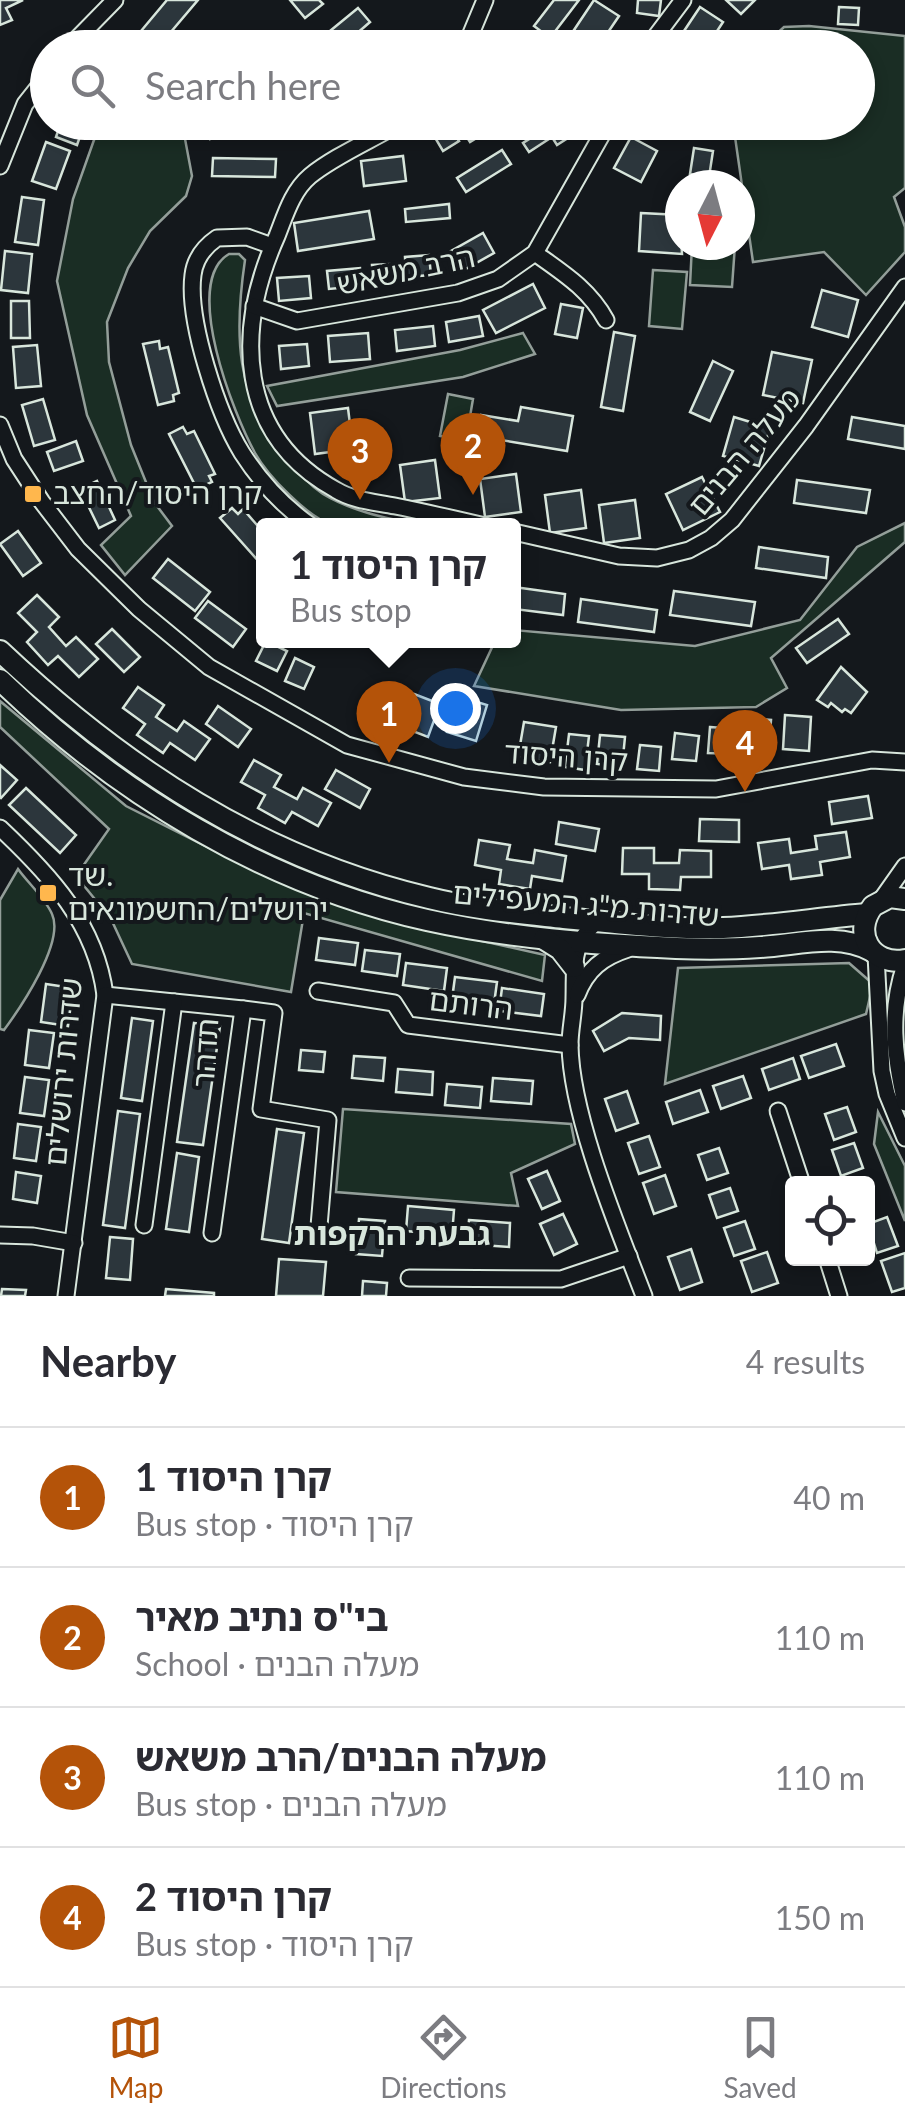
<!DOCTYPE html>
<meta charset="utf-8">
<style>
body{margin:0;font-family:Lato,"Noto Sans Hebrew",sans-serif;background:#f2f2f3;color:#2b2b33}
.controls{position:absolute;right:30px;bottom:30px;display:grid;overflow:hidden;border-radius:10px;box-shadow:0 5px 15px #0003}
.controls button{width:90px;height:90px;display:grid;place-items:center;padding:0;border:0;border-bottom:2px solid #e1e1e2;background:#fff;color:#2b2b33;font:50px sans-serif}
.compass{position:absolute;left:665px;top:170px;width:90px;height:90px;border-radius:50%;background:#fff;box-shadow:0 5px 15px #0003;rotate:186deg}
.you{position:absolute;left:455px;top:708px;width:35px;height:35px;margin:-25px;border:8px solid #fff;border-radius:50%;background:#1a73e8;box-shadow:0 0 0 15px #1a73e833}
.badge{display:grid;place-items:center;width:65px;height:65px;border-radius:50%;background:#b45309;color:#fff;font-size:32px;font-weight:700}
.pin{position:absolute;translate:-50% -82px;filter:drop-shadow(0 2px 5px #0008)}
.pin::after{content:'';position:absolute;top:52px;width:35px;height:30px;background:inherit;clip-path:polygon(0 0,100% 0,50% 100%)}
.popup{position:absolute;left:256px;top:518px;width:265px;height:130px;box-sizing:border-box;display:grid;place-content:center;border-radius:10px;background:#fff;filter:drop-shadow(0 2px 8px #0005);font-size:32px;white-space:nowrap;color:#7c7c81}
.popup b{font-size:38px;color:#2b2b33}
.popup::after{content:'';position:absolute;left:50%;top:100%;margin-left:-20px;border:20px solid transparent;border-top-color:#fff}
.list{margin:0;padding:0;list-style:none}
h2{display:flex;justify-content:space-between;align-items:center;height:130px;margin:0;padding:0 40px;font-size:42px}
h2 small{font-size:32px;font-weight:400;color:#7c7c81}
.list li{display:grid;grid-template-columns:65px 1fr auto;gap:30px;align-items:center;box-sizing:border-box;height:140px;padding:0 40px;border-top:2px solid #e1e1e2}
.list b{display:block;font-size:38px;white-space:nowrap}
.list p{margin:0;font-size:32px;white-space:nowrap;color:#7c7c81}
.list em{font-size:32px;font-style:normal;color:#7c7c81}
.icon{flex:none;width:55px;height:55px;fill:none;stroke:currentColor;stroke-width:2;stroke-linecap:round;stroke-linejoin:round}
.map{position:relative;flex:none;width:905px;height:1296px;overflow:hidden}
.search{position:absolute;background:#fff;box-shadow:0 5px 15px #0003;left:30px;right:30px;top:30px;height:110px;display:flex;align-items:center;gap:25px;box-sizing:border-box;padding:0 35px;border-radius:55px;color:#7c7c81;font-size:38px}
.sheet{height:690px;background:#fff}
nav{display:flex;justify-content:space-around;align-items:center;box-sizing:border-box;height:140px;border-top:2px solid #e1e1e2;background:#fff;font-size:28px;color:#7c7c81}
nav a{display:grid;justify-items:center;gap:5px}
nav .on{color:#b45309}
.map>svg:first-child{display:block}
</style>
<div class="map">
<svg width="905" height="1296" viewBox="0 0 905 1296">
<rect width="100%" height="100%" fill="#14181c"/>
<!-- green -->
<g fill="#1a2d24" stroke="#939e99" stroke-width="2.5">
<path d="M 809,26 L 905,36 L 905,188 L 894,197 L 905,227 L 905,252 L 866,295 L 824,252 L 753,262 L 733,123 L 858,122 L 858,48 L 762,47 L 784,27 Z"/>
<path d="M 109,122 L 182,123 L 192,176 L 186,196 L 150,231 L 128,268 L 107,322 L 109,362 L 131,445 L 154,502 L 172,526 L 125,575 L 101,545 L 131,516 L 87,415 L 57,281 L 73,199 L 94,140 Z"/>
<path d="M 692,245 L 735,245 L 732,287 L 690,285 Z"/>
<path d="M 229,254 L 239,254 L 245,260 C 234,334 235,396 285,456 C 295,469 308,484 323,494 C 351,511 386,518 418,525 C 397,525 351,530 333,525 C 308,518 268,476 255,453 C 234,415 181,282 229,254 Z"/>
<path d="M 653,270 L 687,272 L 682,329 L 649,326 Z"/>
<path d="M 523,333 L 535,354 L 463,377 L 277,406 L 267,386 L 460,350 Z"/>
<path d="M 448,394 L 473,399 L 466,440 L 440,436 Z"/>
<path d="M 905,523 L 905,542 L 771,658 L 787,688 L 756,707 L 621,710 L 474,686 L 495,641 L 514,640 L 514,630 L 695,646 L 800,620 L 857,547 Z"/>
<path d="M 0,701 L 126,806 L 253,870 L 424,928 L 545,955 L 542,981 L 304,913 L 291,992 L 132,964 L 111,919 L 76,876 L 109,829 L 0,727 Z"/>
<path d="M 18,869 C 28,883 45,898 52,914 C 65,942 21,1007 4,1030 L 0,1029 L 0,900 Z"/>
<path d="M 849,963 L 873,984 L 866,1014 L 665,1084 L 678,968 Z"/>
<path d="M 343,1109 L 571,1124 L 575,1144 L 511,1173 L 518,1206 L 336,1192 Z"/>
<path d="M 878,1112 L 905,1166 L 905,1221 L 874,1144 Z"/>
</g>
<!-- building -->
<g fill="#2c363c" stroke="#d8e6dc" stroke-width="2.5">
<path d="M 0,0 L 23,0 L 6,8 L 12,20 L 0,25 Z"/>
<path d="M 167,0 L 198,0 L 159,46 L 141,31 Z"/>
<path d="M 290,0 L 319,0 L 323,4 L 305,18 Z"/>
<path d="M 554,0 L 579,0 L 550,38 L 534,26 Z"/>
<path d="M 594,0 L 619,16 L 598,47 L 574,30 Z"/>
<path d="M 638,0 L 661,0 L 659,16 L 637,13 Z"/>
<path d="M 726,0 L 755,0 L 741,14 Z"/>
<path d="M 700,7 L 723,22 L 706,48 L 696,48 L 680,37 Z"/>
<path d="M 839,7 L 859,8 L 858,25 L 838,24 Z"/>
<path d="M 358,8 L 370,22 L 340,48 L 325,48 L 319,40 Z"/>
<path d="M 217,35 L 226,48 L 199,48 Z"/>
<path d="M 61,122 L 85,122 L 77,145 L 56,137 Z"/>
<path d="M 199,122 L 236,122 L 210,139 Z"/>
<path d="M 465,122 L 487,122 L 491,129 L 470,142 L 460,126 Z"/>
<path d="M 567,122 L 574,134 L 557,145 L 552,137 L 529,152 L 523,143 L 555,123 L 558,127 Z"/>
<path d="M 449,126 L 459,141 L 443,151 L 434,136 Z"/>
<path d="M 631,137 L 657,151 L 641,182 L 614,168 Z"/>
<path d="M 46,142 L 70,151 L 56,189 L 32,181 Z"/>
<path d="M 694,148 L 713,151 L 709,177 L 690,174 Z"/>
<path d="M 502,150 L 511,164 L 466,192 L 457,178 Z"/>
<path d="M 403,156 L 406,181 L 364,186 L 361,161 Z"/>
<path d="M 213,158 L 276,159 L 275,177 L 212,176 Z"/>
<path d="M 22,197 L 44,200 L 38,245 L 15,242 Z"/>
<path d="M 449,204 L 450,218 L 406,222 L 405,209 Z"/>
<path d="M 369,211 L 374,239 L 298,251 L 294,223 Z"/>
<path d="M 641,213 L 680,215 L 682,254 L 639,251 Z"/>
<path d="M 483,233 L 494,253 L 462,271 L 451,251 Z"/>
<path d="M 5,251 L 32,254 L 28,293 L 1,290 Z"/>
<path d="M 429,255 L 431,275 L 406,277 L 405,257 Z"/>
<path d="M 391,264 L 392,280 L 373,282 L 372,265 Z"/>
<path d="M 360,268 L 361,286 L 329,289 L 327,271 Z"/>
<path d="M 309,276 L 311,298 L 279,301 L 277,278 Z"/>
<path d="M 533,284 L 545,308 L 496,333 L 483,310 Z"/>
<path d="M 822,290 L 858,300 L 848,337 L 812,327 Z"/>
<path d="M 11,301 L 29,301 L 30,338 L 11,338 Z"/>
<path d="M 561,304 L 583,308 L 577,338 L 555,334 Z"/>
<path d="M 479,316 L 483,336 L 449,342 L 446,322 Z"/>
<path d="M 433,326 L 435,346 L 397,351 L 395,330 Z"/>
<path d="M 614,332 L 635,336 L 623,411 L 601,407 Z"/>
<path d="M 368,333 L 370,359 L 330,362 L 328,336 Z"/>
<path d="M 159,341 L 160,349 L 168,347 L 179,393 L 173,395 L 174,401 L 158,405 L 143,344 Z"/>
<path d="M 307,344 L 309,366 L 281,369 L 279,346 Z"/>
<path d="M 37,345 L 41,386 L 16,388 L 13,347 Z"/>
<path d="M 772,352 L 812,360 L 803,403 L 763,395 Z"/>
<path d="M 713,361 L 733,371 L 710,421 L 690,412 Z"/>
<path d="M 43,399 L 55,440 L 34,446 L 22,405 Z"/>
<path d="M 521,407 L 573,416 L 567,451 L 477,436 L 481,415 L 518,421 Z"/>
<path d="M 348,408 L 353,449 L 315,454 L 310,413 Z"/>
<path d="M 734,417 L 770,428 L 759,466 L 723,456 Z"/>
<path d="M 852,417 L 905,426 L 905,449 L 848,439 Z"/>
<path d="M 183,427 L 187,434 L 194,431 L 215,474 L 209,476 L 212,482 L 197,489 L 169,434 Z"/>
<path d="M 76,441 L 83,461 L 54,471 L 47,452 Z"/>
<path d="M 435,460 L 440,498 L 405,502 L 400,465 Z"/>
<path d="M 516,474 L 521,512 L 485,517 L 480,479 Z"/>
<path d="M 702,477 L 720,512 L 683,530 L 666,494 Z"/>
<path d="M 797,480 L 870,490 L 866,513 L 794,503 Z"/>
<path d="M 97,481 L 115,520 L 99,528 L 80,489 Z"/>
<path d="M 581,490 L 586,528 L 550,533 L 545,495 Z"/>
<path d="M 635,500 L 640,538 L 604,543 L 599,505 Z"/>
<path d="M 232,508 L 238,514 L 243,509 L 264,533 L 262,565 L 220,518 Z"/>
<path d="M 18,531 L 41,563 L 23,576 L 0,544 Z"/>
<path d="M 759,547 L 828,557 L 826,578 L 756,568 Z"/>
<path d="M 168,559 L 210,592 L 195,611 L 153,578 Z"/>
<path d="M 514,587 L 565,594 L 563,615 L 514,609 Z"/>
<path d="M 674,591 L 755,602 L 751,626 L 670,615 Z"/>
<path d="M 37,595 L 59,617 L 49,627 L 66,646 L 76,637 L 98,659 L 79,677 L 58,656 L 48,665 L 27,642 L 37,632 L 18,613 Z"/>
<path d="M 581,599 L 657,610 L 654,632 L 578,622 Z"/>
<path d="M 208,601 L 246,629 L 233,647 L 195,618 Z"/>
<path d="M 838,619 L 849,634 L 807,663 L 796,648 Z"/>
<path d="M 112,629 L 140,657 L 124,672 L 96,644 Z"/>
<path d="M 266,641 L 287,651 L 277,671 L 256,661 Z"/>
<path d="M 295,658 L 314,667 L 304,689 L 285,681 Z"/>
<path d="M 841,667 L 867,692 L 851,713 L 845,709 L 842,712 L 831,703 L 828,707 L 817,700 Z"/>
<path d="M 138,687 L 164,705 L 156,717 L 177,731 L 184,721 L 210,739 L 195,760 L 170,743 L 163,753 L 137,735 L 145,724 L 123,708 Z"/>
<path d="M 414,694 L 440,704 L 428,737 L 402,727 Z"/>
<path d="M 458,696 L 487,705 L 476,741 L 447,732 Z"/>
<path d="M 218,706 L 251,729 L 238,747 L 206,724 Z"/>
<path d="M 785,715 L 811,717 L 809,751 L 783,749 Z"/>
<path d="M 748,718 L 771,720 L 769,748 L 747,746 Z"/>
<path d="M 524,722 L 556,727 L 550,762 L 518,757 Z"/>
<path d="M 710,727 L 737,729 L 735,754 L 708,753 Z"/>
<path d="M 675,733 L 699,736 L 696,761 L 672,759 Z"/>
<path d="M 569,734 L 589,736 L 585,770 L 565,767 Z"/>
<path d="M 600,735 L 625,737 L 622,767 L 597,764 Z"/>
<path d="M 640,745 L 661,747 L 659,771 L 637,769 Z"/>
<path d="M 254,760 L 281,775 L 274,787 L 297,799 L 303,788 L 331,803 L 318,826 L 292,812 L 285,823 L 258,808 L 265,795 L 241,782 Z"/>
<path d="M 0,765 L 17,780 L 1,798 L 0,797 Z"/>
<path d="M 336,770 L 370,789 L 360,808 L 325,789 Z"/>
<path d="M 26,788 L 76,835 L 60,853 L 9,805 Z"/>
<path d="M 868,796 L 872,818 L 832,824 L 829,802 Z"/>
<path d="M 700,819 L 739,820 L 739,842 L 699,841 Z"/>
<path d="M 559,822 L 599,829 L 595,851 L 556,844 Z"/>
<path d="M 846,832 L 850,857 L 820,862 L 822,875 L 791,879 L 789,865 L 762,869 L 758,843 L 789,839 L 791,853 L 817,849 L 815,836 Z"/>
<path d="M 479,840 L 510,845 L 507,859 L 533,863 L 535,850 L 566,856 L 562,881 L 532,876 L 530,889 L 499,884 L 501,870 L 475,865 Z"/>
<path d="M 623,848 L 654,848 L 654,863 L 679,863 L 680,850 L 711,851 L 711,877 L 681,877 L 680,890 L 649,889 L 649,874 L 622,874 Z"/>
<path d="M 319,938 L 358,943 L 355,965 L 316,960 Z"/>
<path d="M 365,950 L 400,954 L 397,976 L 362,971 Z"/>
<path d="M 406,963 L 447,968 L 444,991 L 403,985 Z"/>
<path d="M 455,977 L 497,982 L 494,1004 L 452,999 Z"/>
<path d="M 46,984 L 73,988 L 68,1026 L 41,1022 Z"/>
<path d="M 502,988 L 544,994 L 541,1016 L 499,1011 Z"/>
<path d="M 622,1013 L 661,1016 L 660,1040 L 629,1038 L 604,1051 L 593,1031 Z"/>
<path d="M 132,1018 L 153,1021 L 142,1101 L 121,1098 Z"/>
<path d="M 194,1023 L 220,1026 L 203,1145 L 177,1142 Z"/>
<path d="M 29,1030 L 54,1033 L 49,1068 L 25,1065 Z"/>
<path d="M 836,1044 L 844,1066 L 809,1078 L 801,1056 Z"/>
<path d="M 301,1050 L 325,1052 L 323,1072 L 299,1070 Z"/>
<path d="M 354,1056 L 385,1058 L 383,1081 L 352,1078 Z"/>
<path d="M 793,1058 L 800,1079 L 769,1090 L 762,1069 Z"/>
<path d="M 398,1069 L 433,1072 L 432,1095 L 396,1092 Z"/>
<path d="M 743,1076 L 751,1098 L 721,1109 L 713,1086 Z"/>
<path d="M 25,1077 L 49,1080 L 44,1116 L 20,1113 Z"/>
<path d="M 493,1078 L 533,1081 L 531,1104 L 491,1101 Z"/>
<path d="M 447,1084 L 482,1087 L 480,1108 L 445,1105 Z"/>
<path d="M 700,1090 L 708,1112 L 673,1124 L 666,1102 Z"/>
<path d="M 627,1091 L 638,1123 L 616,1131 L 605,1099 Z"/>
<path d="M 847,1107 L 856,1132 L 834,1140 L 825,1114 Z"/>
<path d="M 118,1111 L 140,1114 L 125,1228 L 103,1225 Z"/>
<path d="M 18,1124 L 41,1127 L 36,1161 L 14,1158 Z"/>
<path d="M 277,1129 L 304,1133 L 289,1243 L 262,1239 Z"/>
<path d="M 649,1136 L 660,1167 L 639,1174 L 628,1143 Z"/>
<path d="M 854,1143 L 863,1168 L 841,1176 L 832,1150 Z"/>
<path d="M 719,1148 L 728,1173 L 707,1180 L 698,1155 Z"/>
<path d="M 177,1153 L 199,1157 L 189,1232 L 166,1229 Z"/>
<path d="M 547,1171 L 560,1201 L 542,1209 L 528,1179 Z"/>
<path d="M 16,1172 L 41,1176 L 37,1203 L 13,1199 Z"/>
<path d="M 665,1175 L 676,1206 L 654,1214 L 643,1183 Z"/>
<path d="M 730,1188 L 738,1211 L 717,1218 L 709,1195 Z"/>
<path d="M 408,1206 L 454,1210 L 452,1235 L 406,1231 Z"/>
<path d="M 563,1214 L 577,1244 L 554,1255 L 540,1224 Z"/>
<path d="M 887,1217 L 898,1246 L 877,1253 L 868,1224 Z"/>
<path d="M 359,1219 L 385,1221 L 382,1256 L 356,1254 Z"/>
<path d="M 469,1220 L 510,1223 L 509,1247 L 467,1244 Z"/>
<path d="M 745,1221 L 755,1249 L 734,1256 L 724,1228 Z"/>
<path d="M 110,1237 L 133,1239 L 130,1280 L 106,1278 Z"/>
<path d="M 691,1249 L 702,1282 L 680,1290 L 668,1257 Z"/>
<path d="M 767,1252 L 778,1283 L 752,1292 L 741,1261 Z"/>
<path d="M 905,1253 L 905,1288 L 892,1292 L 881,1261 Z"/>
<path d="M 279,1259 L 326,1262 L 323,1296 L 276,1296 Z"/>
<path d="M 363,1281 L 387,1283 L 386,1296 L 362,1296 Z"/>
<path d="M 2,1289 L 26,1290 L 25,1296 L 1,1296 Z"/>
<path d="M 166,1289 L 214,1293 L 214,1296 L 165,1296 Z"/>
</g>
<g fill="none" stroke-linecap="round" stroke-linejoin="round">
<!-- minor casing -->
<g stroke="#d8e6dc" stroke-width="19">
<g id="minor">
<path d="M 68,48 L 115,0"/>
<path d="M 465,48 L 485,0"/>
<path d="M 647,48 L 683,0"/>
<path d="M 402,122 C 374,139 334,156 310,176 C 292,191 285,216 277,236 C 235,330 236,435 336,490 C 354,501 375,502 395,506 C 425,512 455,519 485,526"/>
<path d="M 0,166 L 25,104 L 48,75"/>
<path d="M 272,246 L 247,237 L 217,238 C 204,247 195,258 193,275 C 187,320 218,414 242,453 C 260,481 284,507 311,526"/>
<path d="M 535,253 C 563,273 589,289 606,320"/>
<path d="M 254,306 L 297,321 L 458,293 L 498,279 L 535,253 L 609,122"/>
<path d="M 0,425 L 14,459 L 42,502 L 78,549 L 139,609 L 209,667 L 347,745 L 464,777 L 544,787 L 716,789 L 872,760 L 905,762"/>
<path d="M 514,532 L 619,556 L 657,558 L 689,550 L 711,538 L 732,520 L 806,426 L 905,287"/>
<path d="M 0,828 C 50,875 96,924 105,995 L 66,1296"/>
<path d="M 881,900 L 905,866"/>
<path d="M 597,921 C 570,946 575,965 574,998 C 574,1014 570,1029 570,1045 C 571,1116 618,1228 644,1296"/>
<path d="M 876,955 L 882,1071 L 887,1094 L 905,1138"/>
<path d="M 905,965 C 889,1012 894,1055 905,1103"/>
<path d="M 318,991 L 394,1003 L 408,1025 L 570,1045"/>
<path d="M 105,995 L 243,1009 L 212,1233"/>
<path d="M 577,995 C 587,969 603,957 628,949"/>
<path d="M 243,1009 L 274,1013 L 261,1109 L 328,1120 L 318,1238"/>
<path d="M 778,1111 L 802,1184"/>
<path d="M 144,1225 L 174,1002"/>
<path d="M 0,1235 L 33,1236 L 74,1243"/>
<path d="M 827,1258 L 839,1296"/>
<path d="M 409,1278 L 561,1279 L 629,1256"/>
</g>
</g>
<!-- major casing -->
<g stroke="#d8e6dc" stroke-width="24">
<g id="major">
<path d="M 0,651 C 124,768 260,858 429,898 C 473,909 519,913 564,918 C 616,923 670,930 723,928 C 771,926 819,918 867,914"/>
<path d="M 0,680 C 118,794 265,884 427,920 C 508,938 593,944 676,948 C 704,949 732,949 760,947 C 798,945 837,932 872,951"/>
<path d="M 905,899 L 890,897 L 873,906 C 852,933 871,966 905,960"/>
<path d="M 544,939 L 560,949 L 574,967"/>
</g>
</g>
<!-- minor -->
<use href="#minor" stroke="#14181c" stroke-width="15"/>
<!-- major -->
<use href="#major" stroke="#14181c" stroke-width="20"/>
</g>
<!-- markers -->
<g fill="#ffb74d" stroke="#14181c" stroke-width="4">
<rect x="23" y="484" width="20" height="20" rx="5"/>
<rect x="38" y="883" width="20" height="20" rx="5"/>
</g>
<g text-anchor="middle" stroke-width="8" stroke-linejoin="round" paint-order="stroke">
<!-- street labels -->
<g font-size="30" fill="#d8e6dc" stroke="#14181c">
<text transform="translate(406 271) rotate(-12)" y="10">הרב משאש</text>
<text transform="translate(745 452) rotate(-50)" y="10">מעלה הבנים</text>
<text transform="translate(566 757) rotate(4)" y="10">קרן היסוד</text>
<text transform="translate(586 905) rotate(5)" y="10">שדרות מ"ג המעפילים</text>
<text transform="translate(471 1005) rotate(7)" y="10">הרותם</text>
<text transform="translate(206 1053) rotate(-86)" y="10">תדהר</text>
<text transform="translate(64 1072) rotate(-85)" y="10">שדרות ירושלים</text>
</g>
<!-- poi labels -->
<g font-size="30" fill="#d8e6dc" stroke="#14181c" text-anchor="start">
<text x="53" y="504">קרן היסוד/החצב</text>
<text x="68" y="886">שד.<tspan x="68" dy="34">ירושלים/החשמונאים</tspan></text>
</g>
<!-- neighbourhood labels -->
<g font-size="32" font-weight="bold" fill="#d8e6dc" stroke="#14181c">
<text x="392" y="1245">גבעת הרקפות</text>
</g>
</g>
</svg>
<div class="controls">
<button><svg class="icon" aria-label="locate" viewBox="0 0 24 24"><circle cx="12" cy="12" r="6"/><path d="M12 2v4M12 18v4M2 12h4M18 12h4"/></svg></button>
</div>
<svg class="compass" viewBox="-18 -18 36 36"><path d="M0-13l5 13h-10z" fill="#e53935"/><path d="M0 13l5-13h-10z" fill="#7c7c81"/></svg>
<div class="you"></div>
<div class="pin badge" style="left:389px;top:763px">1</div>
<div class="popup"><b>קרן היסוד 1</b>Bus stop</div>
<div class="pin badge" style="left:473px;top:495px">2</div>
<div class="pin badge" style="left:360px;top:500px">3</div>
<div class="pin badge" style="left:745px;top:792px">4</div>
<div class="search"><svg class="icon" aria-label="search" viewBox="0 0 24 24"><circle cx="10" cy="10" r="6"/><path d="M15 15l6 6"/></svg>Search here</div>
</div>
<section class="sheet">
<h2>Nearby<small>4 results</small></h2>
<ul class="list">
<li><span class="badge">1</span><div><b>קרן היסוד 1</b><p>Bus stop · קרן היסוד</p></div><em>40 m</em></li>
<li><span class="badge">2</span><div><b>בי&quot;ס נתיב מאיר</b><p>School · מעלה הבנים</p></div><em>110 m</em></li>
<li><span class="badge">3</span><div><b>מעלה הבנים/הרב משאש</b><p>Bus stop · מעלה הבנים</p></div><em>110 m</em></li>
<li><span class="badge">4</span><div><b>קרן היסוד 2</b><p>Bus stop · קרן היסוד</p></div><em>150 m</em></li>
</ul>
</section>
<nav>
<a class="on"><svg class="icon" aria-label="map" viewBox="0 0 24 24"><path d="M3 6l6-2 6 2 6-2v14l-6 2-6-2-6 2zM9 4v14M15 6v14"/></svg>Map</a>
<a><svg class="icon" aria-label="directions" viewBox="0 0 24 24"><path d="M12 3l9 9-9 9-9-9zM9 14v-3h6M13 9l2 2-2 2"/></svg>Directions</a>
<a><svg class="icon" aria-label="saved" viewBox="0 0 24 24"><path d="M7 4h10v16l-5-4-5 4z"/></svg>Saved</a>
</nav>
